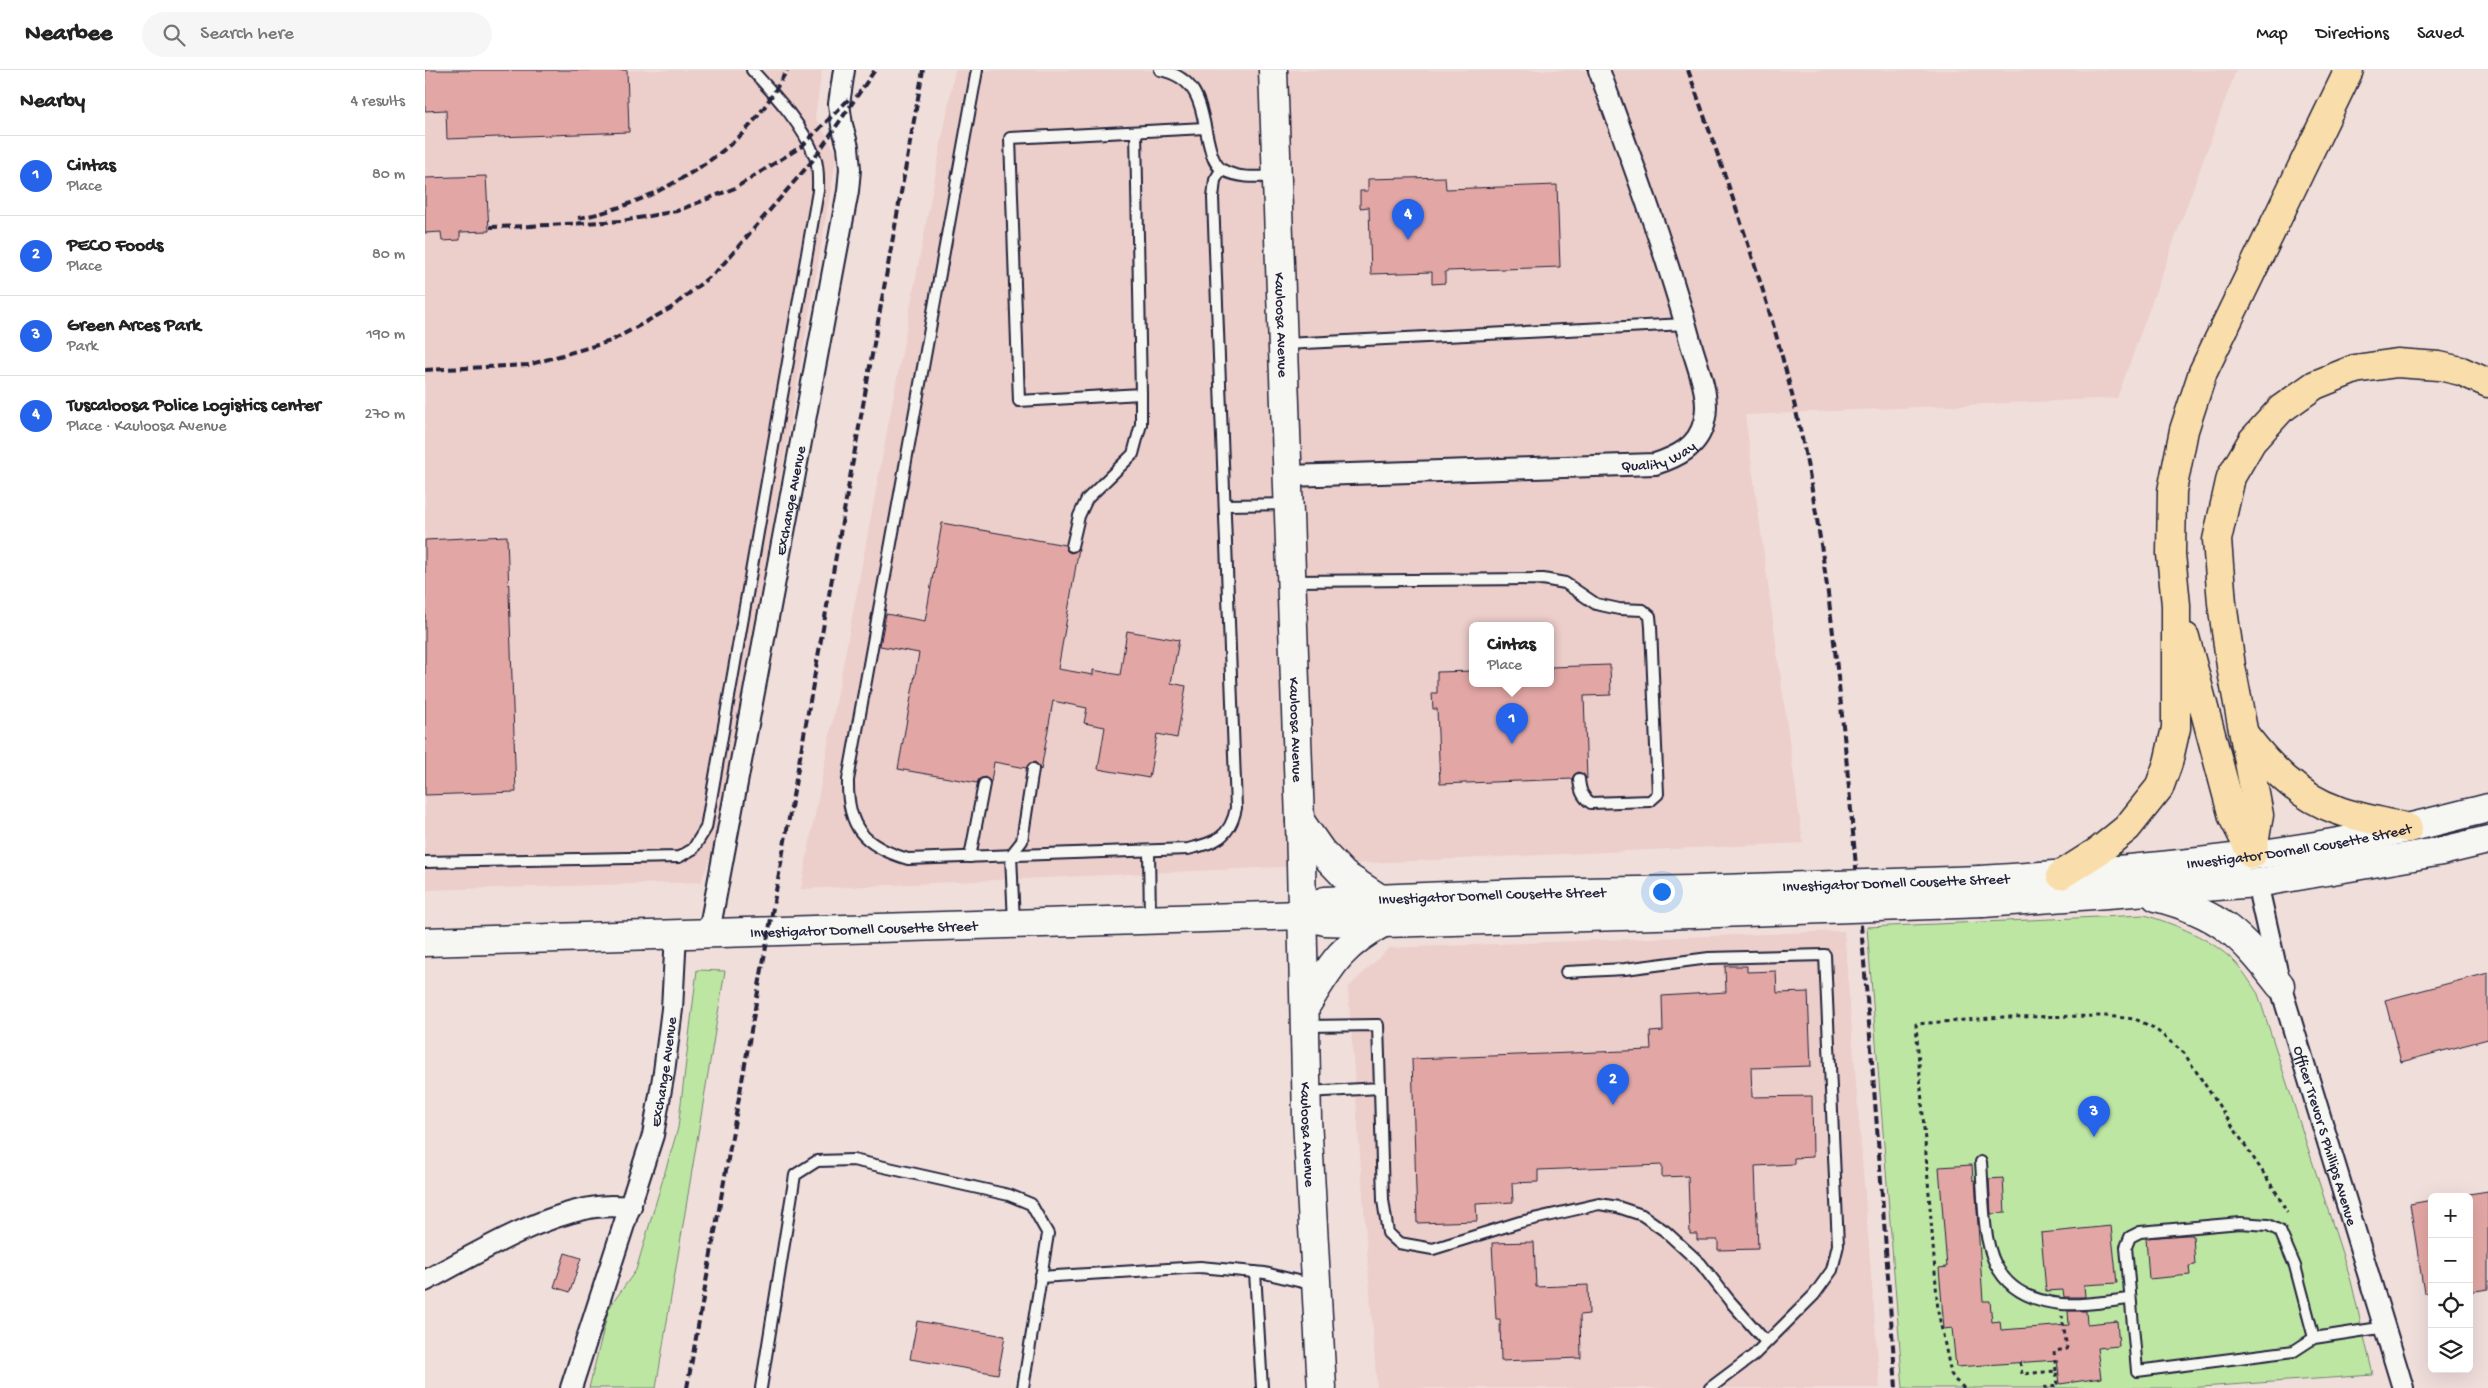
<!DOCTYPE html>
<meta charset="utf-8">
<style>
body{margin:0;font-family:"Gochi Hand",sans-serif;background:#f6f6f6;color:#222}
.controls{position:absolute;right:15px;bottom:15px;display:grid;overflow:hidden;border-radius:8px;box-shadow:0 5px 20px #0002}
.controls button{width:45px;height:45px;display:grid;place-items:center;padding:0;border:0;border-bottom:1px solid #e0e0e0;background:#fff;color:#222;font:25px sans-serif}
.you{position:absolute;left:1236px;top:821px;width:18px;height:18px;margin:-12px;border:4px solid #fff;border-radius:50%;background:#1a73e8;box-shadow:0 0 0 8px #1a73e833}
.badge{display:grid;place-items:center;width:32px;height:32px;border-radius:50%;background:#2563eb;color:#fff;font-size:16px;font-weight:700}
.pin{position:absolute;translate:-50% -41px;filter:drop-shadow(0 1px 2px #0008)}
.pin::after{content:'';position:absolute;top:26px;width:18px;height:15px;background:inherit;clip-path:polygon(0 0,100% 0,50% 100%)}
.popup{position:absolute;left:1044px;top:552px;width:85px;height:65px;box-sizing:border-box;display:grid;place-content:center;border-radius:8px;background:#fff;filter:drop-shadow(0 1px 4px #0005);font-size:16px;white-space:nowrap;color:#767676}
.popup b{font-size:19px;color:#222}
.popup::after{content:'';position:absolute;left:50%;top:100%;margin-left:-10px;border:10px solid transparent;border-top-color:#fff}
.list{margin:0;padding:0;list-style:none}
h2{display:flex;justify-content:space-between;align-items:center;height:65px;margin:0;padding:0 20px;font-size:21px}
h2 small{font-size:16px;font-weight:400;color:#767676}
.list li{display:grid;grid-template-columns:32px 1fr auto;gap:15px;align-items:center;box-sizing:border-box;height:80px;padding:0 20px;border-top:1px solid #e0e0e0}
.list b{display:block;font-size:19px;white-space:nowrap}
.list p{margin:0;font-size:16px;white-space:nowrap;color:#767676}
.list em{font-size:16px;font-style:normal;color:#767676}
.icon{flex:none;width:28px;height:28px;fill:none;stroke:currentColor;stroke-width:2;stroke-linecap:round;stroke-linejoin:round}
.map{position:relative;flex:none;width:2063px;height:1318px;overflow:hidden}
header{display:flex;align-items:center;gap:30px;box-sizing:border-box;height:70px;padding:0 25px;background:#fff;border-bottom:1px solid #e0e0e0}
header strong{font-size:24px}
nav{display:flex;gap:28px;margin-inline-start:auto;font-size:18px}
.search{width:350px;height:45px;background:#f6f6f6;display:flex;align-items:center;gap:12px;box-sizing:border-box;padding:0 18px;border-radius:28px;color:#767676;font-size:19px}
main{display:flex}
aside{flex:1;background:#fff}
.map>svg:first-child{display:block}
</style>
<header>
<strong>Nearbee</strong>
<div class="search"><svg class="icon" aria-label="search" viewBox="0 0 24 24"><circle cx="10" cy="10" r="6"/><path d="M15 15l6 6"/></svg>Search here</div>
<nav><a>Map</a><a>Directions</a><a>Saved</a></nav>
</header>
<main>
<aside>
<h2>Nearby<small>4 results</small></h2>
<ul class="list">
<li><span class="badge">1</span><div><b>Cintas</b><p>Place</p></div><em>80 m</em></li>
<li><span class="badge">2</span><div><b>PECO Foods</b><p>Place</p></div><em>80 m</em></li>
<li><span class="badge">3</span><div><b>Green Arces Park</b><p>Park</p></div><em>190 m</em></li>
<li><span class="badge">4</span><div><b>Tuscaloosa Police Logistics center</b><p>Place · Kauloosa Avenue</p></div><em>270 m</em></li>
</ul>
</aside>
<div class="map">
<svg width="2063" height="1318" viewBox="0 0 2063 1318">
<rect width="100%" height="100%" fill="#f0dedb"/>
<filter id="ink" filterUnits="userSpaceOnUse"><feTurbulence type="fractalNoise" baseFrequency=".02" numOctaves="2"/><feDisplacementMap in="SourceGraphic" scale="10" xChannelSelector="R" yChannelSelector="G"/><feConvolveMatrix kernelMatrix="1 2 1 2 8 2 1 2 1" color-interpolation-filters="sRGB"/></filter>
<g filter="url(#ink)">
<!-- built -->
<g fill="#ecceca" fill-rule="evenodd">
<path d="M 0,0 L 397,0 L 390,47 L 412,84 L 293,768 L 276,812 L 0,820 Z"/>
<path d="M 530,0 L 1811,0 L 1692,328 L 1320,345 L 1378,773 L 376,819 ZM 1048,555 L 1126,555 L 1126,613 L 1048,613 Z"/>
<path d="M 1419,861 L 1455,1318 L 952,1318 L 923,918 L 964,878 Z"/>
</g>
<!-- green -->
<g fill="#bde6a3" stroke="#70846f">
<path d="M 1720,845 C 1752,855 1785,868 1810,892 C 1819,901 1826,914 1833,924 L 1926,1211 L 1948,1305 L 1762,1318 L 1478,1318 L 1442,857 Z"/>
<path d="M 272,900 L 300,901 L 231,1318 L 164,1318 L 184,1238 L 211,1200 L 253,1058 Z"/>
</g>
<!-- building -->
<g fill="#e2a7a4" stroke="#22223b">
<path d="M 0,0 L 202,0 L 204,62 L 22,69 L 21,40 L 0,41 Z"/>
<path d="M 61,106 L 64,161 L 35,162 L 35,170 L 17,171 L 16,162 L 0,163 L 0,108 Z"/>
<path d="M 1020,107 L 1021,119 L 1132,115 L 1135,197 L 1022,201 L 1020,202 L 1020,213 L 1007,214 L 1007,202 L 946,204 L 944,137 L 935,138 L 935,121 L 943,121 L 943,109 Z"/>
<path d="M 517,453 L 640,475 L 642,481 L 646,483 L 654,478 L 633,599 L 668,605 L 668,600 L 695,605 L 702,561 L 754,570 L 746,613 L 761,616 L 752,668 L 732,664 L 724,708 L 673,699 L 680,657 L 659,653 L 662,638 L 628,631 L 616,700 L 610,692 L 605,693 L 601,698 L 569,692 L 566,712 L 560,707 L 554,709 L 552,713 L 473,699 L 494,583 L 455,576 L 461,544 L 500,551 Z"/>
<path d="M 82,466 L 91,722 L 0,725 L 0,470 Z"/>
<path d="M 1185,595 L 1186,625 L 1159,626 L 1162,709 L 1154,702 L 1150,704 L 1147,709 L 1015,714 L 1012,639 L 1008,639 L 1007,623 L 1012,623 L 1012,602 L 1048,601 L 1048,613 L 1126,613 L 1126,597 Z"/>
<path d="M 1300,896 L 1322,896 L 1322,902 L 1351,901 L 1352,923 L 1383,922 L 1386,996 L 1326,998 L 1327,1027 L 1387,1026 L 1388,1087 L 1369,1088 L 1369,1094 L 1330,1096 L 1333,1179 L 1293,1180 L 1293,1170 L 1272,1170 L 1272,1164 L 1265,1164 L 1263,1106 L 1237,1107 L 1237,1095 L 1113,1100 L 1113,1112 L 1087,1113 L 1088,1132 L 1051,1134 L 1052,1151 L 992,1153 L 987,989 L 1226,980 L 1225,962 L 1238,961 L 1237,926 L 1301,922 Z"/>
<path d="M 2063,903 L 2063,969 L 1976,992 L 1960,930 Z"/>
<path d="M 1547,1095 L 1548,1111 L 1550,1110 L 1558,1231 L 1565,1231 L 1567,1252 L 1575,1251 L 1576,1260 L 1644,1255 L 1643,1241 L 1661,1241 L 1662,1254 L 1692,1251 L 1694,1276 L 1672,1278 L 1676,1308 L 1635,1314 L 1632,1290 L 1531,1297 L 1527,1258 L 1519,1259 L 1514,1198 L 1522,1197 L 1514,1097 Z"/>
<path d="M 1578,1108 L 1580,1143 L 1566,1144 L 1564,1109 Z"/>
<path d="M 2063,1121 L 2063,1219 L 2044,1222 L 2044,1124 Z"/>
<path d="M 2007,1130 L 2007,1222 L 1999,1223 L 1985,1134 Z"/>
<path d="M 1686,1156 L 1692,1213 L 1659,1215 L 1660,1227 L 1639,1227 L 1638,1220 L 1621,1221 L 1616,1163 Z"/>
<path d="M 1761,1165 L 1768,1165 L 1770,1195 L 1764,1196 L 1765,1205 L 1724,1209 L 1721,1168 Z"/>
<path d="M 1109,1172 L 1111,1217 L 1163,1215 L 1164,1244 L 1155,1245 L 1156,1288 L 1076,1291 L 1075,1249 L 1071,1249 L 1067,1173 Z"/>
<path d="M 140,1183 L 156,1188 L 145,1222 L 129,1217 Z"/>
<path d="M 492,1251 L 580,1266 L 573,1304 L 485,1289 Z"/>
</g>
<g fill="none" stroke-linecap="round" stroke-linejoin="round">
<!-- lane casing -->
<g stroke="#22223b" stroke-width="14">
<g id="lane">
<path d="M 552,0 L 423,710 C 422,757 438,776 483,789 L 763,779 C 790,773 805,768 811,738 L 788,128 L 790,110 L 796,100"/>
<path d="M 735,0 C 778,9 775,41 785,78 C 787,86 790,96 798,100 C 814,109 833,107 851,106"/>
<path d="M 711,62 L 716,324 L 594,331 L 585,68 L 780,58"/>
<path d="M 860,274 L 1261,254"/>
<path d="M 800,435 L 864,434"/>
<path d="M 647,476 L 654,446 L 662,429 L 708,384 L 716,354 L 716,324"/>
<path d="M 868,511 L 1118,509 L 1140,513 L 1171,534 L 1194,539 L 1218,540 L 1225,546 L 1226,557 L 1233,724 L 1225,731 L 1166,733 C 1157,727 1155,720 1154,709"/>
<path d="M 724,781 L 725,850"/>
<path d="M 545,787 L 559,714"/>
<path d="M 0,792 L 254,787 L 268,779 L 281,758 L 393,121 C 393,110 394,98 390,87 C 378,55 350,25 327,0"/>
<path d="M 589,853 L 586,785 L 597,771 L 608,699"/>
<path d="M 1141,902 L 1200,899 L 1284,888 L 1400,885 L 1413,1175 L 1407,1200 L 1389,1225 L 1329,1285 L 1285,1318"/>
<path d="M 881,956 L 953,955 L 955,1018 L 882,1022"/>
<path d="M 955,1018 L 958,1130 L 963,1163 L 974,1173 L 1008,1179 L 1095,1152 L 1174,1134 L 1193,1137 L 1217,1145 L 1240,1161 L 1276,1194 L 1304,1230 L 1341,1272"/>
<path d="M 1556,1092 C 1561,1157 1552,1225 1636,1234 C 1658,1236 1683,1231 1705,1229"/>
<path d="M 830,1202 L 837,1318"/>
<path d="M 615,1207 L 775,1197 L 840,1203 L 877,1212 L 890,1212"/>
<path d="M 1889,1268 L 1870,1196 L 1855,1161 L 1843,1155 L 1815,1153 L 1715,1162 L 1705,1167 L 1701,1177 L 1712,1301 L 1869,1281 L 1889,1268 L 1961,1257"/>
<path d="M 336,1318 L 370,1105 L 392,1091 L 428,1090 L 584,1125 L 606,1134 L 623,1164 L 598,1318"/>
</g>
</g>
<!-- street casing -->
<g stroke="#22223b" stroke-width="24">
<g id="street">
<path id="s1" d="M 864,406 L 1230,394 C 1252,387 1273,377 1279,352 C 1286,327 1273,299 1266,274 C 1241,181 1207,91 1174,0"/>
<path id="s2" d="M 1832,813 L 1855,915 L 1978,1318"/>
<path id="s3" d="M 284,862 L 423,121 L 425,99 L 423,77 L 417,55 L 414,34 L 419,0"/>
<path d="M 0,1211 C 49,1185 106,1150 160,1139 C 175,1135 191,1136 206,1137"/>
<path id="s4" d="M 146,1318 L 228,1065 L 239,1002 L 247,939 L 251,864"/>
</g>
</g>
<!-- secondary casing -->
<g stroke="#22223b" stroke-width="31">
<g id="secondary">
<path id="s5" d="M 848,0 L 875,751 L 882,1049 L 897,1318"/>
<path d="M 875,751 L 896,781 L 919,805 L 954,828"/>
<path id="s6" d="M 1555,810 C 1679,802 1808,792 1930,769 C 1975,761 2019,749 2063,738"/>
<path d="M 1731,827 C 1796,844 1815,864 1855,915"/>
<path d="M 1558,833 L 1832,813 L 2017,781 L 2063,770"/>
<path id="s7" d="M 877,845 L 900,831 L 1097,823 L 1268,820"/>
<path id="s8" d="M 0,872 L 877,845 L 900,851 L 958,853 L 1266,844"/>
<path d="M 880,937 C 905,897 915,876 958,853"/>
</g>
</g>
<!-- highway casing -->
<g stroke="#22223b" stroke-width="31">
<g id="highway">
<path d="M 1760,567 L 1808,747 L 1827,784"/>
<path d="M 1820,665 C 1845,697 1872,726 1912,740 C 1933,748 1961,752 1983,758"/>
<path d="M 1827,784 L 1834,745 L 1806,596 L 1797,533 L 1792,470 L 1806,407 L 1827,371 L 1856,339 L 1890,315 L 1930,299 L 1972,293 L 2014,296 L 2036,301 L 2063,313"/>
<path d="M 1636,805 L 1675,780 L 1702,758 L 1734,718 L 1743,693 L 1751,658 L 1751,535 L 1746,484 L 1747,421 L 1759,360 L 1778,302 L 1924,0"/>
</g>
</g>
<!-- path -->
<g stroke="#22223b" stroke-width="3" stroke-dasharray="4 4" stroke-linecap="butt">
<path d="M 1595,1292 L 1597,1304 L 1631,1301 L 1633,1316 L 1615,1318"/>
<path d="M 1631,1301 L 1629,1281 L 1642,1279 L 1637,1246"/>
<path d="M 1539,1318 L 1530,1310 L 1526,1304 L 1513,1241 L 1491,954 L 1578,947 L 1681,946 L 1710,949 L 1729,958 L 1759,983 L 1853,1125 L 1862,1143"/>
</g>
<!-- lane -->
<use href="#lane" stroke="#f6f6f2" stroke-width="10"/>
<!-- street -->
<use href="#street" stroke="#f6f6f2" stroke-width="20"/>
<!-- secondary -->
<use href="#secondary" stroke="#f6f6f2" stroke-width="28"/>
<!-- highway -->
<use href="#highway" stroke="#f9deab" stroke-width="28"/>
<!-- rail -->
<g stroke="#22223b" stroke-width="4" stroke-dasharray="8 4" stroke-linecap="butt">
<path d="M 1263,0 C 1305,120 1352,248 1378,373 C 1405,505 1417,640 1429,774 C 1445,955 1458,1137 1471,1318"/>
<path d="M 153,148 C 209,139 278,102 318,63 C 336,45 350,21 362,0"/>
<path d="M 104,156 L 197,151 L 252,141 L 310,118 L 377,76 L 424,29"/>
<path d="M 65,157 L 109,156"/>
<path d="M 0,300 L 103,295 L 186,271 L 246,238 L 294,199 L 388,90 L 450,0"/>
<path d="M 262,1318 L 498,0"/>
</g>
<!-- secondary-bridge casing -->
<g stroke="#22223b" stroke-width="31" stroke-linecap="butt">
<g id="secondary-bridge">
<path d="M 1268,820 L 1555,810"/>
<path d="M 1266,844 L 1558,833"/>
</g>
</g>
<!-- secondary-bridge -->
<use href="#secondary-bridge" stroke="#f6f6f2" stroke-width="28"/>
</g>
</g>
<g text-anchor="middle" stroke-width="5" stroke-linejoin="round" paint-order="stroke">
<!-- street labels -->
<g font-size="15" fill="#22223b" stroke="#f6f6f2">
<text dy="5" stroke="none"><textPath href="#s5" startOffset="255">Kauloosa Avenue</textPath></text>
<text dy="5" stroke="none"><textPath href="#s1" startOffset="371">Quality Way</textPath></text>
<text dy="5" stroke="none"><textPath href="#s3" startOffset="439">Exchange Avenue</textPath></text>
<text dy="5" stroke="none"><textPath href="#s5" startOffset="660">Kauloosa Avenue</textPath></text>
<text dy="5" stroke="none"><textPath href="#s6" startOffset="321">Investigator Dornell Cousette Street</textPath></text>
<text transform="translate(1471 812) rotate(-2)" y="5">Investigator Dornell Cousette Street</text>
<text dy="5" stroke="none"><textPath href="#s7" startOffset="194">Investigator Dornell Cousette Street</textPath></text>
<text dy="5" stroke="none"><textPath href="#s8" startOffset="439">Investigator Dornell Cousette Street</textPath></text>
<text dy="5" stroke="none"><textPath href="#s4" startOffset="330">Exchange Avenue</textPath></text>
<text dy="5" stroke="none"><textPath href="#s5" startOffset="1065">Kauloosa Avenue</textPath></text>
<text dy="5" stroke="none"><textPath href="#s2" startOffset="262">Officer Trevor S Phillips Avenue</textPath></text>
</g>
</g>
</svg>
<div class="controls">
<button>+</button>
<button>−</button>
<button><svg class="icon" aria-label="locate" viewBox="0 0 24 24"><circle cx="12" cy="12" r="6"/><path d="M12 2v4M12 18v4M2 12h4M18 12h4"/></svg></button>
<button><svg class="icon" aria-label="layers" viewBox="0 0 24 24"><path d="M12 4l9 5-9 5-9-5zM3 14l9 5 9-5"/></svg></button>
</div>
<div class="you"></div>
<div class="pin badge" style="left:1087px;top:674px">1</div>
<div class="popup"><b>Cintas</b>Place</div>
<div class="pin badge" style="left:1188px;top:1035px">2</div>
<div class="pin badge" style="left:1669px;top:1067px">3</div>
<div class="pin badge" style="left:983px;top:170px">4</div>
</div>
</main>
